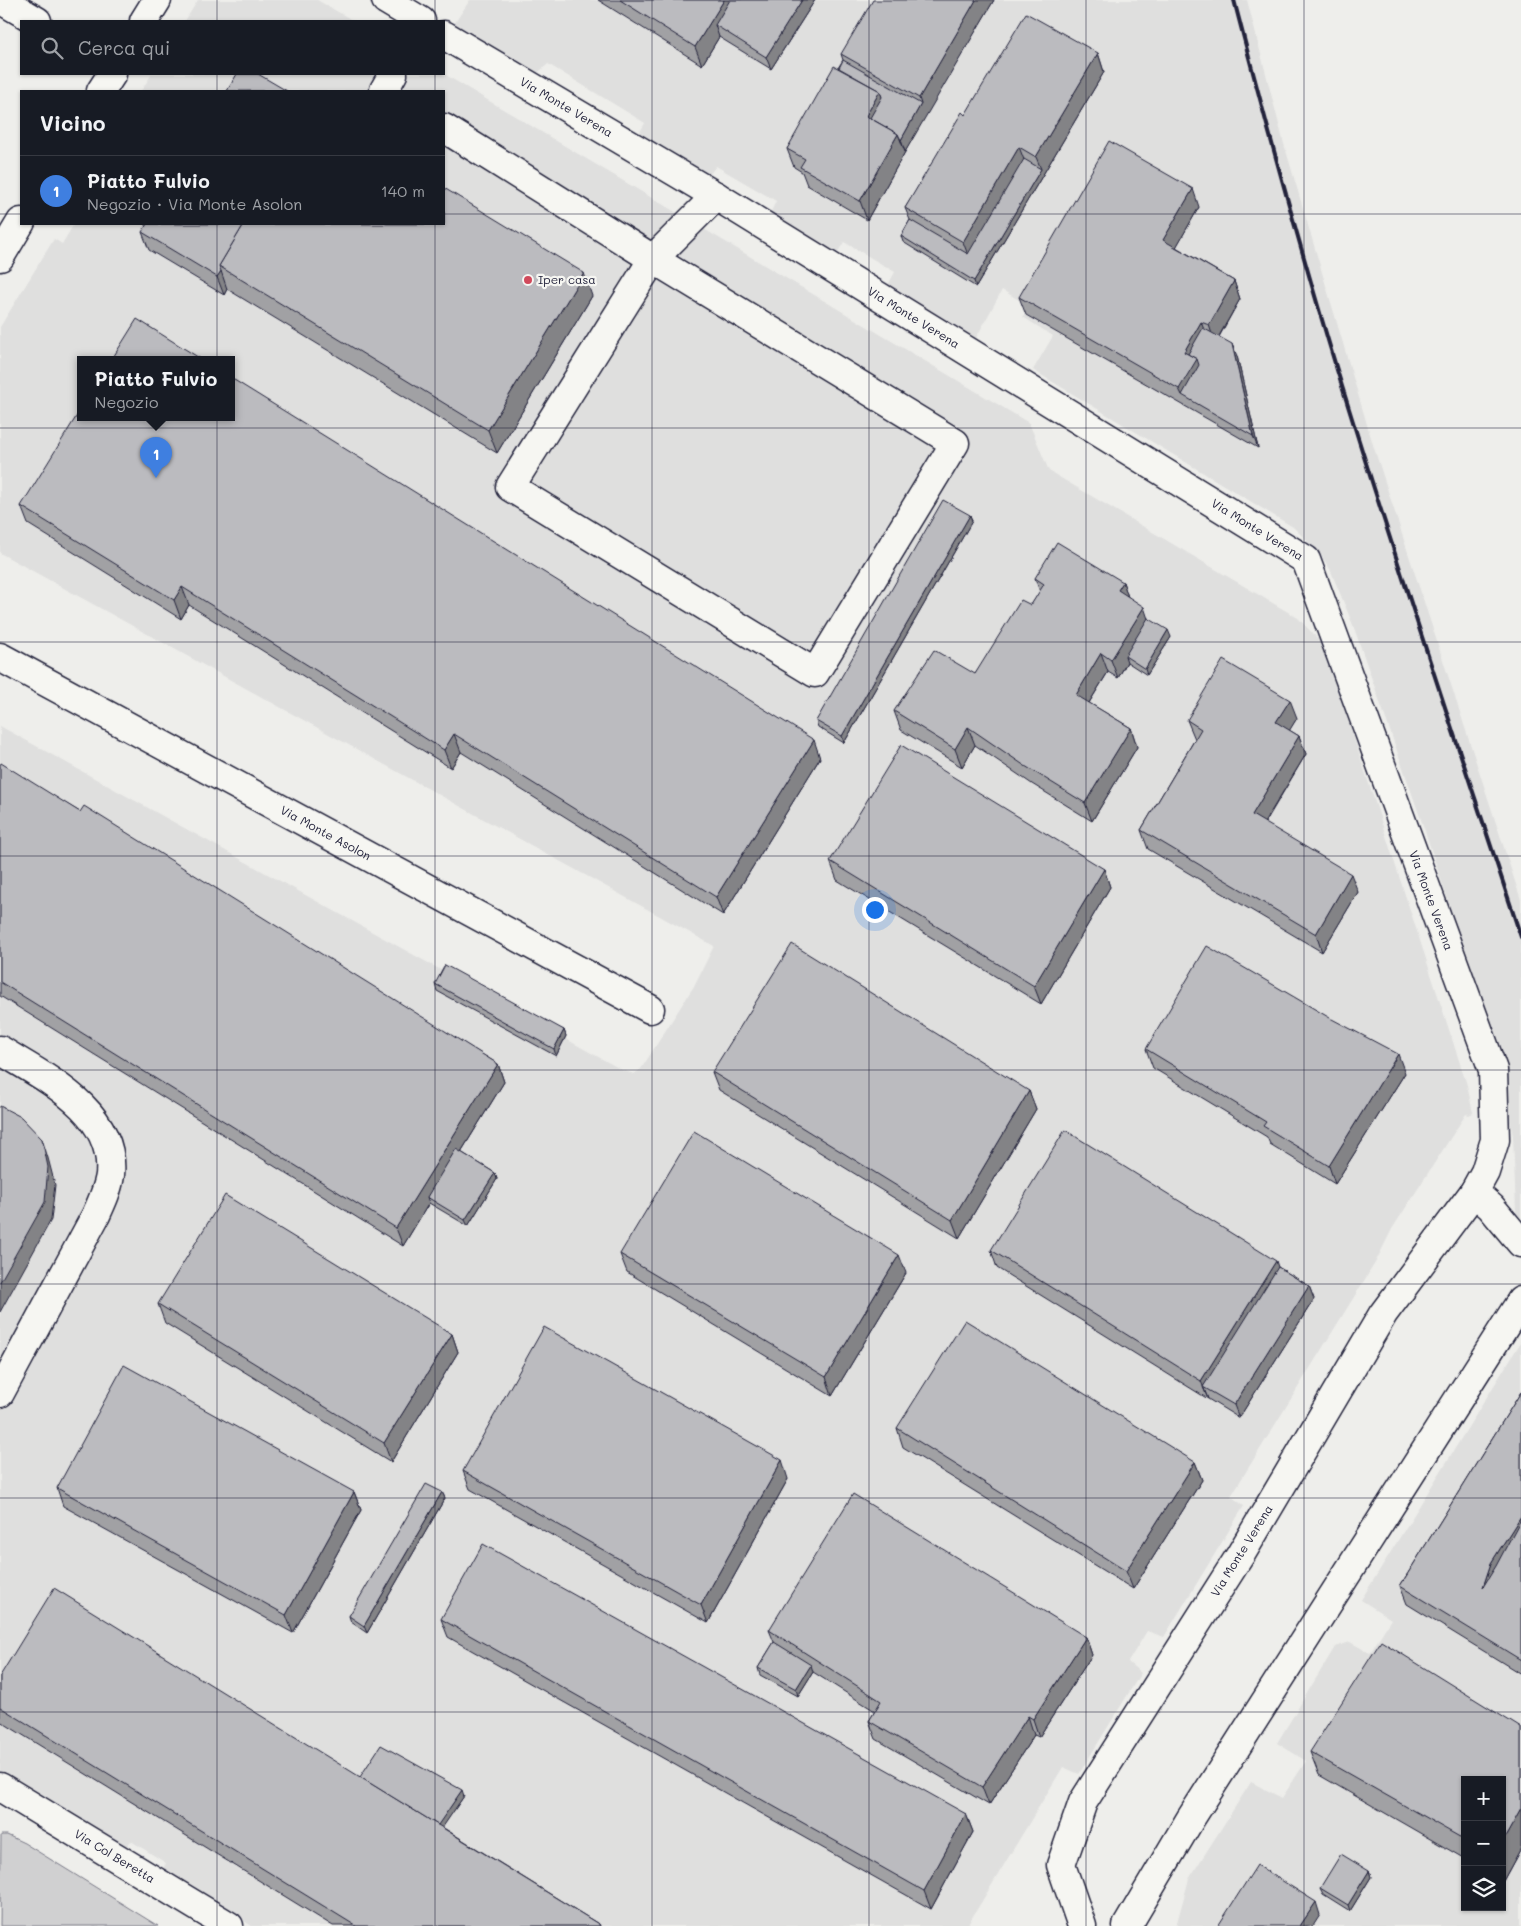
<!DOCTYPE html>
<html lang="it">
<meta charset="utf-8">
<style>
body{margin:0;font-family:Mali,sans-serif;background:#242831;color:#f1f3f6}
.controls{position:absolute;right:15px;bottom:15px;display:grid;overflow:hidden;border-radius:0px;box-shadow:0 1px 4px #0004}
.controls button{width:45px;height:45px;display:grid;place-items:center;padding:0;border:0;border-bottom:1px solid #363941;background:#171b24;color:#f1f3f6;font:25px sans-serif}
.you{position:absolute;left:874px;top:909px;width:18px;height:18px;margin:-12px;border:4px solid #fff;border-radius:50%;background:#1a73e8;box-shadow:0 0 0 8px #1a73e833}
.badge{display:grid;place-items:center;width:32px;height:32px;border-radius:50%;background:#d1495b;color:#fff;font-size:16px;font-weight:700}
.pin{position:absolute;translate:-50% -41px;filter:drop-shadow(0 1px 2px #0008)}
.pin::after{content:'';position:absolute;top:26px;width:18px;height:15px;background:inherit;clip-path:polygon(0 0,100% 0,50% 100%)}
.popup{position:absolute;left:77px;top:356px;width:158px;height:65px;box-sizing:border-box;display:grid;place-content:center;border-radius:0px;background:#171b24;filter:drop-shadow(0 1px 4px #0005);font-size:16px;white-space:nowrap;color:#9ea1a6}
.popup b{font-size:19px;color:#f1f3f6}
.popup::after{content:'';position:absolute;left:50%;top:100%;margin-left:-10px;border:10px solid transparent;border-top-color:#171b24}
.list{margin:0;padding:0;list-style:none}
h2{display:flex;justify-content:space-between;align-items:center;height:65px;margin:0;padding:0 20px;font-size:21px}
h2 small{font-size:16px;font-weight:400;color:#9ea1a6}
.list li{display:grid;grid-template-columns:32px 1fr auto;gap:15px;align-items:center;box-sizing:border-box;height:70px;padding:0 20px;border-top:1px solid #363941}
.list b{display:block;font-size:19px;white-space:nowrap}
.list p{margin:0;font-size:16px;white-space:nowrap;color:#9ea1a6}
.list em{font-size:16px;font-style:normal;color:#9ea1a6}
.icon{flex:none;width:28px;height:28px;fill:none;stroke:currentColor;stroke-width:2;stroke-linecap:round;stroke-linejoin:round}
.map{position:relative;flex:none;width:1521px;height:1926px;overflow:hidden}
.search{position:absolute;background:#171b24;box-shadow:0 1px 4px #0004;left:20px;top:20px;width:425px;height:55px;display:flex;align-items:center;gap:12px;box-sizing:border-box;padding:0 18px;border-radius:0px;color:#9ea1a6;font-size:19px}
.panel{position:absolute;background:#171b24;box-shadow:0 1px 4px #0004;left:20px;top:90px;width:425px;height:135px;border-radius:0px}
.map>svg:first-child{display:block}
</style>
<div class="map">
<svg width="1521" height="1926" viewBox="0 0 1521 1926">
<rect width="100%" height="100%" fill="#eeeeeb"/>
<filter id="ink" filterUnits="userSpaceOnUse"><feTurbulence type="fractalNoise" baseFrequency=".02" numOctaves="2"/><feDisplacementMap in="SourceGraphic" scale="10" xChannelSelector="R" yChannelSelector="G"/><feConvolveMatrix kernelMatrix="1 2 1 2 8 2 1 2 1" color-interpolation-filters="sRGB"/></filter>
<g filter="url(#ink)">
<!-- built -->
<g fill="#dfdfde" fill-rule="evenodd">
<path d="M 198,0 L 317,0 L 354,21 L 185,21 Z"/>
<path d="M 470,0 L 1247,0 L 1284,144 L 1374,448 L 1521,900 L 1521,1246 L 1517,1237 L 1513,1136 L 1494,1041 L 1424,828 L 1353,625 L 1330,569 L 1320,554 L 1293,527 L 1033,370 L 1053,336 L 1023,317 L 1029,306 L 1002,290 L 976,338 L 888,285 L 895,272 L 844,242 L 836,255 L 769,216 L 776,201 L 716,166 L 706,179 L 637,137 L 645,123 L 548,64 L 534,76 L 452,27 Z"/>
<path d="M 152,74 L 444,74 L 1029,423 L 1049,471 L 1298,618 L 1319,640 L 1330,664 L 1467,1085 L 1473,1113 L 1469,1115 L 1466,1114 L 1392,1229 L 1375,1263 L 1231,1496 L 1244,1506 L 1164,1637 L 1147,1631 L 1128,1662 L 1141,1673 L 1079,1774 L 1063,1767 L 967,1926 L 252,1926 L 162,1871 L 166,1863 L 131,1841 L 125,1848 L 0,1771 L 0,726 L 622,1070 L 634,1074 L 641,1069 L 694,986 L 714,946 L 0,553 L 0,327 L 54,239 L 62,244 L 74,224 L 444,224 L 444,91 L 141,91 ZM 81,359 L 231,359 L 231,417 L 81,417 Z"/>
<path d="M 1521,1342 L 1521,1926 L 1176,1926 L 1189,1879 L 1251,1782 L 1282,1798 L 1306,1761 L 1277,1743 L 1335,1647 L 1350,1642 L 1370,1653 L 1391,1619 L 1361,1600 ZM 1465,1780 L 1502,1780 L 1502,1907 L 1465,1907 Z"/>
</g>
<!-- green -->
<path fill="#d0d0d1" stroke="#797986" d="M 1,1835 L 7,1835 L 24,1843 L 158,1926 L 0,1926 Z"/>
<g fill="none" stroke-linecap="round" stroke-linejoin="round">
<!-- minor casing -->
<g stroke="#22223b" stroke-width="31">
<g id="minor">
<path d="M 1,0 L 37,21"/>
<path d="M 386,0 L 421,21"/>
<path id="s1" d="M 444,35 L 716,196 L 1306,560 L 1493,1070 L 1495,1140 L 1485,1172 L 1474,1192 L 1383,1314 L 1241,1554 L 1083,1802 L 1061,1865 L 1082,1926"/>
<path d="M 386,91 L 384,90 L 393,74"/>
<path d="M 444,128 L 653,259 L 716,196"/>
<path d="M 653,259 L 955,443 L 815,673 L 510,487 Z"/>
<path id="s2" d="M 0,657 L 650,1009"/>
<path d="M 0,1050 C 45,1078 116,1111 110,1175 C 108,1189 102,1202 96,1215 L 0,1393"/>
<path d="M 1474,1192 L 1491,1207 L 1521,1243"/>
<path id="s3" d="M 0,1787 L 229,1926"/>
<path d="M 1127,1926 L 1191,1818 L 1521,1301"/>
</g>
</g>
<!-- major casing -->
<g stroke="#22223b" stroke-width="31">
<g id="major">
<path d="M 144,21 L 157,0"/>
<path d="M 101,91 L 112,74"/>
<path d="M 0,257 L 21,222"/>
</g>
</g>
<!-- minor -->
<use href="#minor" stroke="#f6f6f2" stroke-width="28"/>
<!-- major -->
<use href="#major" stroke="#f6f6f2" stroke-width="28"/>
<!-- rail -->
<path stroke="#22223b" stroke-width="4" d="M 1234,0 C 1266,124 1300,248 1337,370 C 1395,560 1459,749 1521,937"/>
</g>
<!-- wall -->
<g fill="#a1a1a4" stroke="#22223b">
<path d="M 598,0 L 815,0 L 771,69 L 719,37 L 702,65 Z"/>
<path d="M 994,0 L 925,116 L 867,220 L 807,185 L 802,172 L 794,167 L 787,149 L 843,60 L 841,54 Z"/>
<path d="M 1098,53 L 1104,72 L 976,287 L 903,242 L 901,236 L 910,220 L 905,208 L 965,115 Z"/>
<path d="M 1199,207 L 1176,247 L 1234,281 L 1240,299 L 1219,337 L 1237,356 L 1258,448 L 1026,315 L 1019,297 Z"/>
<path d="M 142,232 L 592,296 L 497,453 L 227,289 L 224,295 L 149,250 Z"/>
<path d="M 21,506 L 820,758 L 723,915 L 461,752 L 451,768 L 189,605 L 181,619 L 28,524 Z"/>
<path d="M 970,515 L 972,521 L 844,743 L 818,727 L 816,721 Z"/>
<path d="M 1035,578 L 1123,582 L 1128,597 L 1148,618 L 1171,637 L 1147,675 L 1127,662 L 1118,678 L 1108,672 L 1089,703 L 1131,728 L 1137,747 L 1092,821 L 1032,784 L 975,745 L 962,767 L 901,730 L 894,711 L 975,674 L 1031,605 L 1040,592 Z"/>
<path d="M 1297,718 L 1289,730 L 1299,736 L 1306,754 L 1265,823 L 1358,892 L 1322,952 L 1148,849 L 1141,830 L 1195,739 L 1187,720 Z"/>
<path d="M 0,765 L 80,812 L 498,1064 L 504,1082 L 461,1152 L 495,1173 L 497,1179 L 468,1226 L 429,1203 L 403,1246 L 0,996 Z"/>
<path d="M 830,861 L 1104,869 L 1110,887 L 1041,1004 L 837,880 Z"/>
<path d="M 435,984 L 564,1030 L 566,1036 L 556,1056 L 437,991 Z"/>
<path d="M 1146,1049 L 1405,1073 L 1335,1184 L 1270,1144 L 1267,1137 L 1153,1068 Z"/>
<path d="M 712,1072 L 1029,1091 L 1036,1109 L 959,1238 L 719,1090 Z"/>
<path d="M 991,1250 L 1278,1267 L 1309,1286 L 1314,1299 L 1239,1418 L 1208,1399 L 997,1268 Z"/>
<path d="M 620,1254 L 906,1273 L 832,1396 L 627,1272 Z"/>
<path d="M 158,1304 L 452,1334 L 458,1352 L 391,1462 L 165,1323 Z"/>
<path d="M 1521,1392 L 1521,1674 L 1407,1604 L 1400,1586 Z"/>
<path d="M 897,1428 L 1195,1462 L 1202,1480 L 1133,1589 L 903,1447 Z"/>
<path d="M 463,1471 L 788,1479 L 708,1623 L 470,1489 Z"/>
<path d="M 57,1488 L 354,1492 L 361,1510 L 293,1633 L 63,1506 Z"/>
<path d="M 442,1492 L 445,1498 L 367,1633 L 351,1622 L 349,1616 Z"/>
<path d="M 441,1619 L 966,1814 L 973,1832 L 931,1909 L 448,1637 Z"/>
<path d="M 769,1630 L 1086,1637 L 1092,1655 L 1039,1737 L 1034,1735 L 989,1805 L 876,1739 L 869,1721 L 875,1711 L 813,1672 L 798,1696 L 760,1675 L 758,1668 L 774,1642 Z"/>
<path d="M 0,1676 L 360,1777 L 464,1796 L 442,1827 L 600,1925 L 600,1926 L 333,1926 L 0,1721 Z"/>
<path d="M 1521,1728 L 1521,1848 L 1503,1881 L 1502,1780 L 1465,1780 L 1465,1859 L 1319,1775 L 1310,1752 Z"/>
<path d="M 1369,1871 L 1371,1877 L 1350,1911 L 1323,1894 L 1320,1888 Z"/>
</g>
<!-- shaded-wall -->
<g fill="#838386" stroke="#22223b">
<path d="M 724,0 L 742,0 L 715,25 L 719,37 L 702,65 L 695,47 Z"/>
<path d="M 802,0 L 815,0 L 771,69 L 766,57 Z"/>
<path d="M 976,0 L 994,0 L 905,152 L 901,140 L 921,104 L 919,98 Z"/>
<path d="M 1098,53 L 1104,72 L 976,287 L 974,281 L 1041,169 L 1036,157 Z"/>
<path d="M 880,91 L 886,109 L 877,126 L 866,116 Z"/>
<path d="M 898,134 L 905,152 L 867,220 L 860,201 Z"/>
<path d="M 1019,147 L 1026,165 L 970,260 L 963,242 Z"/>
<path d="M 1193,189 L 1199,207 L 1170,258 L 1163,240 Z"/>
<path d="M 221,271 L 227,289 L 224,295 L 217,277 Z"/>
<path d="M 584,273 L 592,296 L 497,453 L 488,430 Z"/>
<path d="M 1234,281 L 1240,299 L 1215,343 L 1209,325 Z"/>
<path d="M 1201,322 L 1208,340 L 1203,377 L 1182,395 L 1179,389 L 1184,352 Z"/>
<path d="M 1232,344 L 1237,356 L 1258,448 L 1253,436 Z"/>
<path d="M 970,515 L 972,521 L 844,743 L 842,736 Z"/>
<path d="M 1123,582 L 1129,600 L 1118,590 Z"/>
<path d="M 182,587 L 189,605 L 181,619 L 174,600 Z"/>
<path d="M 1144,607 L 1150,625 L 1125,656 L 1127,662 L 1118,678 L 1111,660 Z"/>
<path d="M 1168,630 L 1171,637 L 1147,675 L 1145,669 Z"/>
<path d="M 1101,653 L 1108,672 L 1082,714 L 1076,695 Z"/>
<path d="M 1290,700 L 1297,718 L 1283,741 L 1276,722 Z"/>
<path d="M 968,727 L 975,745 L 962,767 L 955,749 Z"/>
<path d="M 1131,728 L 1137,747 L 1092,821 L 1085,803 Z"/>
<path d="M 454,734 L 461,752 L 451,768 L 444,750 Z"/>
<path d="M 1299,736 L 1306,754 L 1258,833 L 1252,815 Z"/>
<path d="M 814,740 L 820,758 L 723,915 L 716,897 Z"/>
<path d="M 1104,869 L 1110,887 L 1041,1004 L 1034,986 Z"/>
<path d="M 1351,874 L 1358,892 L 1322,952 L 1316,934 Z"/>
<path d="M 564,1030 L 566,1036 L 556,1056 L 554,1049 Z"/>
<path d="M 1398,1054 L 1405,1073 L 1335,1184 L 1329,1166 Z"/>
<path d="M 498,1064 L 504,1082 L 432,1199 L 427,1197 L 429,1203 L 403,1246 L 396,1228 Z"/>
<path d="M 1029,1091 L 1036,1109 L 959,1238 L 952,1220 Z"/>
<path d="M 42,1139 L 48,1158 L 55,1185 L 51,1220 L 0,1312 L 0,1282 Z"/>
<path d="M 495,1173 L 497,1179 L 468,1226 L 465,1220 Z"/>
<path d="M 899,1255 L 906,1273 L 832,1396 L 826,1377 Z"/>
<path d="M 1276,1261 L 1282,1279 L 1203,1387 L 1208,1399 L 1201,1381 Z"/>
<path d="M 1309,1286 L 1314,1299 L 1239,1418 L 1234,1405 Z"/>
<path d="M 452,1334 L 458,1352 L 391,1462 L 384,1443 Z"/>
<path d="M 782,1460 L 788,1479 L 708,1623 L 701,1605 Z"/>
<path d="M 1195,1462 L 1202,1480 L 1133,1589 L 1126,1571 Z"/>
<path d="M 354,1492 L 361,1510 L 293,1633 L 286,1615 Z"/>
<path d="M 442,1492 L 445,1498 L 367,1633 L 364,1626 Z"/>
<path d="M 1521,1516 L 1521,1545 L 1483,1587 L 1491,1563 Z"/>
<path d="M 1086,1637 L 1092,1655 L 1039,1737 L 1033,1719 Z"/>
<path d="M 811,1665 L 813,1672 L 798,1696 L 796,1689 Z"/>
<path d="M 1028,1716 L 1034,1735 L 989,1805 L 982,1787 Z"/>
<path d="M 462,1790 L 464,1796 L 436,1837 L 433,1831 Z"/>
<path d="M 1521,1809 L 1521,1848 L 1503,1881 L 1502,1843 Z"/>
<path d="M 966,1814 L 973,1832 L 931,1909 L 924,1891 Z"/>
<path d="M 1369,1871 L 1371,1877 L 1350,1911 L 1348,1905 Z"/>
<path d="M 1316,1902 L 1320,1915 L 1313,1926 L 1300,1926 Z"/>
</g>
<!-- building -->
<g fill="#bbbbbf" stroke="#22223b">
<path d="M 620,0 L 724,0 L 695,47 Z"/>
<path d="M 730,0 L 802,0 L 766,57 L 715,25 Z"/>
<path d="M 873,0 L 976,0 L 919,98 L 841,54 Z"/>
<path d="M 1026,13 L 1098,53 L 1036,157 L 1019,147 L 963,242 L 905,208 L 962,112 L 965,115 Z"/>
<path d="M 843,60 L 921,104 L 901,140 L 898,134 L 870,118 L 882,97 L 880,91 L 839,68 Z"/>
<path d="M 834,66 L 880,91 L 866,116 L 898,134 L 860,201 L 800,167 L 805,159 L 787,149 Z"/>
<path d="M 237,74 L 258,74 L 287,91 L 227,91 Z"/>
<path d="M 1109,141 L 1193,189 L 1163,240 L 1234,281 L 1209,325 L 1201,322 L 1184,352 L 1197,359 L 1179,389 L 1019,297 Z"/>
<path d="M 1024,159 L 1041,169 L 974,281 L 901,236 L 910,220 L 968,254 Z"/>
<path d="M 444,188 L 584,273 L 488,430 L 219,266 L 244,224 L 444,224 Z"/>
<path d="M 147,224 L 244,224 L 219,266 L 221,271 L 217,277 L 142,232 Z"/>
<path d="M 137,319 L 201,359 L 112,359 Z"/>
<path d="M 1203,328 L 1232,344 L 1253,436 L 1182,395 L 1199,365 L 1197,359 L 1188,354 Z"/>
<path d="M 231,378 L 814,740 L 716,897 L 454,734 L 444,750 L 182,587 L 174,600 L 21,506 L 81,409 L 81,417 L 231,417 Z"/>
<path d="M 943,500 L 970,515 L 842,736 L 816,721 Z"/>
<path d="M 1057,542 L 1123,582 L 1118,590 L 1144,607 L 1111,660 L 1101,653 L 1076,695 L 1131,728 L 1085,803 L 1025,766 L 968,727 L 955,749 L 894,711 L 934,650 L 975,674 L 1021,600 L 1031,605 L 1044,584 L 1035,578 Z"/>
<path d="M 1148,618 L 1168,630 L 1145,669 L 1125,656 Z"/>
<path d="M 1223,660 L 1290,700 L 1276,722 L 1299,736 L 1252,815 L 1351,874 L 1316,934 L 1141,830 L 1201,729 L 1187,720 Z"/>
<path d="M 901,745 L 1104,869 L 1034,986 L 830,861 Z"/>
<path d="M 1,763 L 80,812 L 84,806 L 498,1064 L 396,1228 L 0,982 L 0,765 Z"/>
<path d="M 792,944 L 1029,1091 L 952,1220 L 712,1072 Z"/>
<path d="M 1207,946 L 1330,1018 L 1398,1054 L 1329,1166 L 1263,1126 L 1266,1122 L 1146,1049 Z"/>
<path d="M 445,965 L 564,1030 L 554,1049 L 435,984 Z"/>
<path d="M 0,1106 L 21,1117 L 42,1139 L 48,1167 L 45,1202 L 0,1282 Z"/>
<path d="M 1065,1130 L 1276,1261 L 1201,1381 L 991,1250 Z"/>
<path d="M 694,1131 L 899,1255 L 826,1377 L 620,1254 Z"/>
<path d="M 456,1149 L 495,1173 L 465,1220 L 427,1197 Z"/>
<path d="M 225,1195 L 452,1334 L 384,1443 L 158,1304 Z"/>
<path d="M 1278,1267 L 1309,1286 L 1234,1405 L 1203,1387 Z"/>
<path d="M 965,1320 L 1195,1462 L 1126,1571 L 897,1428 Z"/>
<path d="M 544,1327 L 782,1460 L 701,1605 L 463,1471 Z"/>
<path d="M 124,1365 L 354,1492 L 286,1615 L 57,1488 Z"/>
<path d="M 1521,1392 L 1521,1516 L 1491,1563 L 1483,1587 L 1496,1566 L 1521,1519 L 1521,1660 L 1400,1586 Z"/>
<path d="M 426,1484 L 442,1492 L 364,1626 L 349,1616 Z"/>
<path d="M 853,1494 L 1086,1637 L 1033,1719 L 1028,1716 L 982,1787 L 869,1721 L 881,1701 L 769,1630 Z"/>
<path d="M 483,1544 L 966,1814 L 924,1891 L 441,1619 Z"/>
<path d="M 54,1588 L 600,1925 L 599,1926 L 356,1926 L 0,1707 L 0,1676 Z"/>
<path d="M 1381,1641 L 1521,1728 L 1521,1809 L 1502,1843 L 1502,1780 L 1465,1780 L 1465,1840 L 1310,1752 Z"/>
<path d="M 774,1642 L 811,1665 L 796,1689 L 758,1668 Z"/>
<path d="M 381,1745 L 462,1790 L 438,1825 L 360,1777 Z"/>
<path d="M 1341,1854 L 1369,1871 L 1348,1905 L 1320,1888 Z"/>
<path d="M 1257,1865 L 1316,1902 L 1300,1926 L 1218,1926 Z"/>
</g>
</g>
<!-- grid -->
<path fill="none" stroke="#22223b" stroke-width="1" stroke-opacity="0.55" d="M 217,0 L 217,21M 435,0 L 435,21M 652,0 L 652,1926M 869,0 L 869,1926M 1086,0 L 1086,1926M 1304,0 L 1304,1926M 217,74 L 217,91M 435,74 L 435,91M 0,214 L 21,214M 444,214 L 1521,214M 217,224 L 217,1926M 435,224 L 435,1926M 0,428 L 1521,428M 0,642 L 1521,642M 0,856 L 1521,856M 0,1070 L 1521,1070M 0,1284 L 1521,1284M 0,1498 L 1521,1498M 0,1712 L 1521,1712"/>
<!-- markers -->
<circle fill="#d1495b" stroke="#f6f6f2" stroke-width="2" cx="528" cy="280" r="5"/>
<g text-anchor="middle" stroke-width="4.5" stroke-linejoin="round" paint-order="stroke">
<!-- street labels -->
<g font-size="12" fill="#22223b" stroke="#f6f6f2">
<text dy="4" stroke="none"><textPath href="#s1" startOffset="142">Via Monte Verena</textPath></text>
<text dy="4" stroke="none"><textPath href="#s1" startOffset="548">Via Monte Verena</textPath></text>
<text dy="4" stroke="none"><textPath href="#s1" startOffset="952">Via Monte Verena</textPath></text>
<text dy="4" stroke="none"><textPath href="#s2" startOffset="370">Via Monte Asolon</textPath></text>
<text dy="4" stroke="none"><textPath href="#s1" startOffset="1372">Via Monte Verena</textPath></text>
<text transform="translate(1242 1551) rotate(-58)" y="4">Via Monte Verena</text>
<text dy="4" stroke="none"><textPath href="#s3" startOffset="134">Via Col Beretta</textPath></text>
</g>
<!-- poi labels -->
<g font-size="12" fill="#22223b" stroke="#f6f6f2" text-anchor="start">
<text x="538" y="284">Iper casa</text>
</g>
</g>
</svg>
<div class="controls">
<button>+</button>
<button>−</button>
<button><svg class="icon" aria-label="layers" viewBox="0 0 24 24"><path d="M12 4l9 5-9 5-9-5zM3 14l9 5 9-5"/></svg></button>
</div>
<div class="you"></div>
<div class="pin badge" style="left:156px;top:478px;background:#3f7fe0">1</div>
<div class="popup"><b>Piatto Fulvio</b>Negozio</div>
<div class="search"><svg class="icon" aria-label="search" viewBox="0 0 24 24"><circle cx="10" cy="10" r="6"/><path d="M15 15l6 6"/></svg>Cerca qui</div>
<section class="panel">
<h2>Vicino<small></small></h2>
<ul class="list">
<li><span class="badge" style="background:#3f7fe0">1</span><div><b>Piatto Fulvio</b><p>Negozio · Via Monte Asolon</p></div><em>140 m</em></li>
</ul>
</section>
</div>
